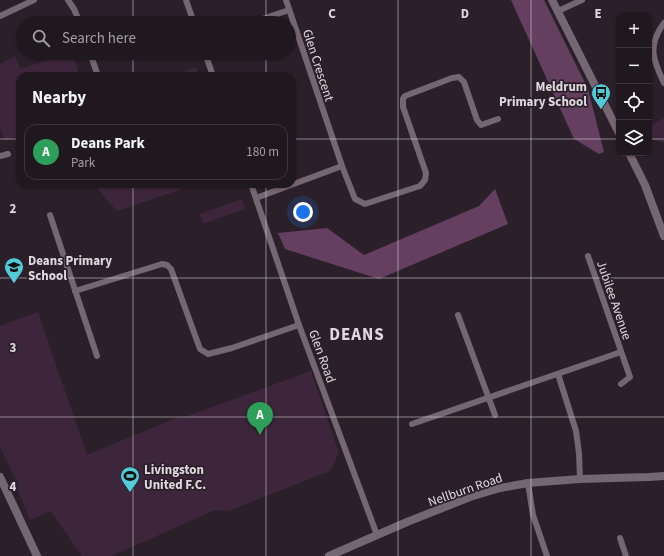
<!DOCTYPE html>
<meta charset="utf-8">
<style>
body{margin:0;font-family:"Source Sans 3",sans-serif;background:#2d252c;color:#f1f3f6}
.controls{position:absolute;right:12px;top:12px;display:grid;overflow:hidden;border-radius:8px;box-shadow:0 1px 3px #0004}
.controls button{width:36px;height:36px;display:grid;place-items:center;padding:0;border:0;border-bottom:1px solid #3d373d;background:#20181f;color:#f1f3f6;font:20px sans-serif}
.you{position:absolute;left:303px;top:212px;width:14px;height:14px;margin:-10px;border:3px solid #fff;border-radius:50%;background:#1a73e8;box-shadow:0 0 0 6px #1a73e833}
.badge{display:grid;place-items:center;width:26px;height:26px;border-radius:50%;background:#0f766e;color:#fff;font-size:13px;font-weight:700}
.pin{position:absolute;translate:-50% -33px;filter:drop-shadow(0 1px 2px #0008)}
.pin::after{content:'';position:absolute;top:21px;width:14px;height:12px;background:inherit;clip-path:polygon(0 0,100% 0,50% 100%)}
.list{margin:0;padding:0;list-style:none}
h2{display:flex;justify-content:space-between;align-items:center;height:52px;margin:0;padding:0 16px;font-size:17px}
h2 small{font-size:13px;font-weight:400;color:#a2a0a4}
.list li{display:grid;grid-template-columns:26px 1fr auto;gap:12px;align-items:center;box-sizing:border-box;height:56px;margin:0 8px 8px;padding:0 8px;border:1px solid #3d373d;border-radius:12px}
.list b{display:block;font-size:15px;white-space:nowrap}
.list p{margin:0;font-size:13px;white-space:nowrap;color:#a2a0a4}
.list em{font-size:13px;font-style:normal;color:#a2a0a4}
.icon{flex:none;width:22px;height:22px;fill:none;stroke:currentColor;stroke-width:2;stroke-linecap:round;stroke-linejoin:round}
.map{position:relative;flex:none;width:664px;height:556px;overflow:hidden}
.search{position:absolute;background:#20181f;box-shadow:0 1px 3px #0004;left:16px;top:16px;width:280px;height:44px;display:flex;align-items:center;gap:10px;box-sizing:border-box;padding:0 14px;border-radius:22px;color:#a2a0a4;font-size:15px}
.panel{position:absolute;background:#20181f;box-shadow:0 1px 3px #0004;left:16px;top:72px;width:280px;height:116px;border-radius:12px}
.map>svg:first-child{display:block}
</style>
<div class="map">
<svg width="664" height="556" viewBox="0 0 664 556">
<rect width="100%" height="100%" fill="#2b2029"/>
<!-- green -->
<g fill="#3d263b">
<path d="M 56,53 L 72,53 L 80,76 L 20,76 L 20,135 L 5,141 L 0,128 L 0,64 L 15,56 L 20,69 L 57,57 Z"/>
<path d="M 196,67 L 199,76 L 170,76 Z"/>
<path d="M 664,118 L 664,143 L 649,138 L 649,126 Z"/>
<path d="M 93,184 L 184,184 L 182,189 L 117,211 Z"/>
<path d="M 242,199 L 245,209 L 203,224 L 200,214 Z"/>
<path d="M 38,312 L 87,455 L 181,416 L 182,418 L 311,371 L 339,453 L 330,471 L 228,511 L 215,510 L 116,554 L 110,556 L 82,556 L 51,511 L 30,520 L 17,488 L 19,486 L 0,447 L 0,326 Z"/>
</g>
<!-- forest -->
<g fill="#643f60">
<path d="M 511,0 L 544,0 L 588,89 L 604,152 L 599,154 L 574,139 Z"/>
<path d="M 495,189 L 508,224 L 379,279 L 285,249 L 278,233 L 327,228 L 364,255 L 479,206 Z"/>
</g>
<g fill="none" stroke-linecap="round" stroke-linejoin="round">
<!-- minor -->
<g stroke="#746672" stroke-width="6">
<path d="M 68,0 L 74,9 L 80,23"/>
<path d="M 186,0 L 194,23"/>
<path d="M 286,0 L 342,166 L 355,199 L 365,204 L 420,186 L 425,180 L 426,173 L 403,107 L 403,99 L 405,96 L 452,78 L 459,77 L 464,82 L 477,120 L 481,125 L 498,119"/>
<path d="M 558,11 L 582,0"/>
<path d="M 0,16 L 34,0"/>
<path d="M 251,23 L 289,10"/>
<path d="M 664,23 C 647,46 653,60 664,83"/>
<path d="M 90,53 L 98,76"/>
<path d="M 205,53 L 213,76"/>
<path d="M 0,156 L 8,154"/>
<path d="M 251,184 L 299,325 L 377,535"/>
<path d="M 256,198 L 342,166"/>
<path d="M 50,215 L 97,356"/>
<path d="M 588,256 L 630,377 L 621,384"/>
<path d="M 75,291 L 162,264 L 167,265 L 171,269 L 200,349 L 208,354 L 232,348 L 299,325"/>
<path d="M 458,315 L 495,415"/>
<path d="M 558,374 L 576,431 L 579,453 L 580,479"/>
<path d="M 412,424 L 621,352"/>
<path d="M 528,483 L 533,515 L 547,556"/>
<path d="M 620,538 L 626,556"/>
</g>
<!-- tertiary -->
<g stroke="#746672" stroke-width="8">
<path d="M 552,0 L 619,133"/>
<path d="M 629,153 L 645,185 L 664,236"/>
<path d="M 0,477 L 37,556"/>
<path d="M 329,556 L 407,522 L 470,497 L 500,488 L 528,483 L 580,479 L 649,477 L 664,476"/>
</g>
</g>
<!-- grid -->
<path fill="none" stroke="#e0d8de" stroke-width="1" stroke-opacity="0.55" d="M 133,0 L 133,23M 266,0 L 266,23M 398,0 L 398,556M 531,0 L 531,556M 133,53 L 133,76M 266,53 L 266,76M 0,139 L 20,139M 292,139 L 619,139M 649,139 L 664,139M 133,184 L 133,556M 266,184 L 266,556M 0,278 L 664,278M 0,417 L 664,417"/>
<!-- icons -->
<defs>
<g id="bus-pin" transform="scale(1)"><path d="M0 17L-7.5 6A9.5 9.5 0 1 1 7.5 6Z" fill="#52cbd7" stroke="#2b2029"/><path d="M-5-6H5V4H4V6H2V4H-2V6H-4V4H-5ZM-3.5-4V0h7V-4ZM-3.5 1.2v1.5H-2V1.2ZM2 1.2v1.5H3.5V1.2Z" fill="#111"/></g>
<g id="school-pin" transform="scale(1)"><path d="M0 17L-7.5 6A9.5 9.5 0 1 1 7.5 6Z" fill="#52cbd7" stroke="#2b2029"/><path d="M0-5L7-2L0 1L-7-2ZM-4 1L0 2.5L4 1V4Q0 6-4 4Z" fill="#111"/></g>
<g id="stadium-pin" transform="scale(1)"><path d="M0 17L-7.5 6A9.5 9.5 0 1 1 7.5 6Z" fill="#52cbd7" stroke="#2b2029"/><path d="M0-5a6.5 5 0 1 0 0 10a6.5 5 0 1 0 0-10ZM-3.5-1.8h7v3.6h-7Z" fill="#111"/></g>
</defs>
<g fill-rule="evenodd">
<use href="#bus-pin" x="601" y="93"/>
<use href="#school-pin" x="14" y="267"/>
<use href="#stadium-pin" x="130" y="476"/>
</g>
<g text-anchor="middle" stroke-width="3.5" stroke-linejoin="round" paint-order="stroke">
<!-- street labels -->
<g font-size="13" fill="#e0d8de" stroke="#2b2029">
<text transform="translate(319 65) rotate(72)" y="5">Glen Crescent</text>
<text transform="translate(615 300) rotate(71)" y="5">Jubilee Avenue</text>
<text transform="translate(323 356) rotate(70)" y="5">Glen Road</text>
<text transform="translate(465 489) rotate(-19)" y="5">Nellburn Road</text>
</g>
<!-- poi labels -->
<g font-size="13" font-weight="bold" fill="#e0d8de" stroke="#2b2029" text-anchor="start">
<text x="587" y="91" text-anchor="end">Meldrum<tspan x="587" dy="15">Primary School</tspan></text>
<text x="28" y="265">Deans Primary<tspan x="28" dy="15">School</tspan></text>
<text x="144" y="474">Livingston<tspan x="144" dy="15">United F.C.</tspan></text>
</g>
<!-- district labels -->
<g font-size="17" font-weight="bold" letter-spacing="1" fill="#e5d5e2" stroke="#2b2029">
<text x="357" y="340">DEANS</text>
</g>
</g>
<g font-size="13" text-anchor="middle" font-weight="bold" fill="#e0d8de" stroke="#2b2029" stroke-width="3.5" stroke-linejoin="round" paint-order="stroke">
<text x="332" y="18">C</text>
<text x="465" y="18">D</text>
<text x="598" y="18">E</text>
<text x="13" y="213">2</text>
<text x="13" y="352">3</text>
<text x="13" y="491">4</text>
</g>
</svg>
<div class="controls">
<button>+</button>
<button>−</button>
<button><svg class="icon" aria-label="locate" viewBox="0 0 24 24"><circle cx="12" cy="12" r="6"/><path d="M12 2v4M12 18v4M2 12h4M18 12h4"/></svg></button>
<button><svg class="icon" aria-label="layers" viewBox="0 0 24 24"><path d="M12 4l9 5-9 5-9-5zM3 14l9 5 9-5"/></svg></button>
</div>
<div class="you"></div>
<div class="pin badge" style="left:260px;top:435px;background:#2e9e5b">A</div>
<div class="search"><svg class="icon" aria-label="search" viewBox="0 0 24 24"><circle cx="10" cy="10" r="6"/><path d="M15 15l6 6"/></svg>Search here</div>
<section class="panel">
<h2>Nearby<small></small></h2>
<ul class="list">
<li><span class="badge" style="background:#2e9e5b">A</span><div><b>Deans Park</b><p>Park</p></div><em>180 m</em></li>
</ul>
</section>
</div>
